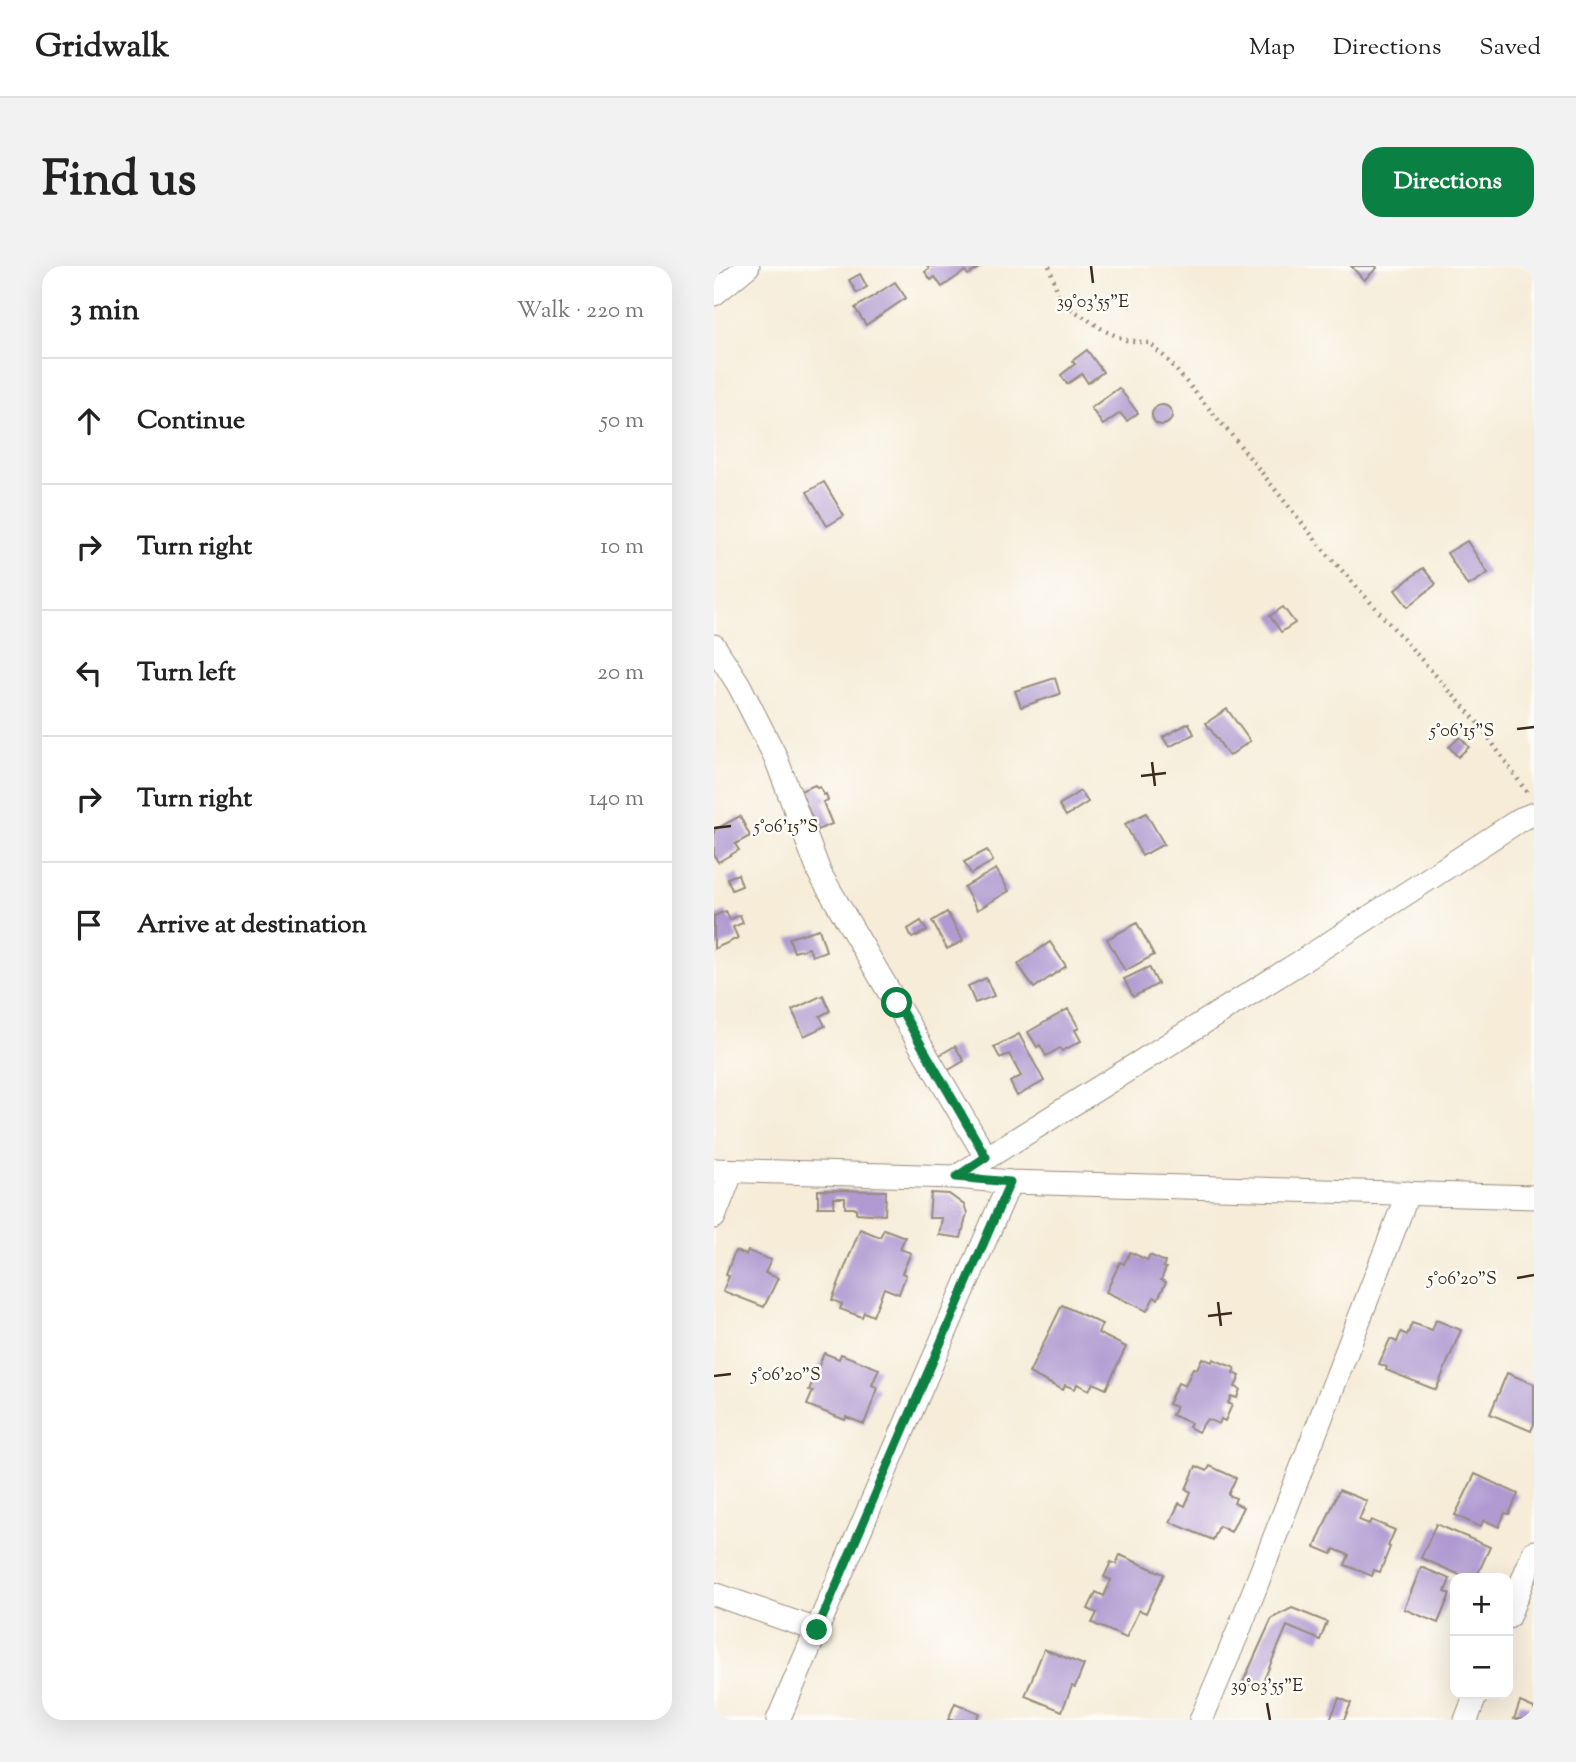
<!DOCTYPE html>
<meta charset="utf-8">
<style>
body{margin:0;font-family:"Sorts Mill Goudy",serif;background:#f2f2f2;color:#222}
.controls{position:absolute;right:21px;bottom:21px;display:grid;overflow:hidden;border-radius:14px;box-shadow:0 7px 28px #0002}
.controls button{width:63px;height:63px;display:grid;place-items:center;padding:0;border:0;border-bottom:2px solid #e0e0e0;background:#fff;color:#222;font:35px sans-serif}
.stop{position:absolute;width:21px;height:21px;margin:-16px;border:5px solid #0b8043;border-radius:50%;background:#fff}
.stop.end{background:#0b8043;border-color:#fff;box-shadow:0 2px 7px #0008}
.list{margin:0;padding:0;list-style:none}
h2{display:flex;justify-content:space-between;align-items:center;height:91px;margin:0;padding:0 28px;font-size:30px}
h2 small{font-size:23px;font-weight:400;color:#767676}
.list li{display:grid;grid-template-columns:46px 1fr auto;gap:21px;align-items:center;box-sizing:border-box;height:126px;padding:0 28px;border-top:2px solid #e0e0e0}
.list b{display:block;font-size:26px;white-space:nowrap}
.list em{font-size:23px;font-style:normal;color:#767676}
.icon{flex:none;width:38px;height:38px;fill:none;stroke:currentColor;stroke-width:2;stroke-linecap:round;stroke-linejoin:round}
.map{position:relative;flex:none;width:820px;height:1454px;overflow:hidden;border-radius:21px}
header{display:flex;align-items:center;gap:42px;box-sizing:border-box;height:98px;padding:0 35px;background:#fff;border-bottom:2px solid #e0e0e0}
header strong{font-size:33px}
nav{display:flex;gap:38px;margin-inline-start:auto;font-size:24px}
.intro{display:flex;align-items:center;justify-content:space-between;box-sizing:border-box;height:168px;padding:0 42px}
h1{margin:0;font-size:49px}
.button{padding:18px 32px;border-radius:21px;background:#0b8043;color:#fff;font-size:24px;font-weight:700}
main{display:flex;gap:42px;padding:0 42px}
aside{flex:1;background:#fff;border-radius:21px;box-shadow:0 7px 28px #0002}
.map>svg:first-child{display:block}
</style>
<header>
<strong>Gridwalk</strong>
<nav><a>Map</a><a>Directions</a><a>Saved</a></nav>
</header>
<div class="intro"><h1>Find us</h1><a class="button">Directions</a></div>
<main>
<aside>
<h2>3 min<small>Walk · 220 m</small></h2>
<ul class="list">
<li><svg class="icon" aria-label="ahead" viewBox="0 0 24 24"><path d="M12 20V5M6 11l6-6 6 6"/></svg><div><b>Continue</b></div><em>50 m</em></li>
<li><svg class="icon" aria-label="right" viewBox="0 0 24 24"><path d="M7 20v-9h11M14 6l5 5-5 5"/></svg><div><b>Turn right</b></div><em>10 m</em></li>
<li><svg class="icon" aria-label="left" viewBox="0 0 24 24"><path d="M17 20v-9H6M10 6l-5 5 5 5"/></svg><div><b>Turn left</b></div><em>20 m</em></li>
<li><svg class="icon" aria-label="right" viewBox="0 0 24 24"><path d="M7 20v-9h11M14 6l5 5-5 5"/></svg><div><b>Turn right</b></div><em>140 m</em></li>
<li><svg class="icon" aria-label="arrive" viewBox="0 0 24 24"><path d="M6 21V4h12l-3 4 3 4H6"/></svg><div><b>Arrive at destination</b></div></li>
</ul>
</aside>
<div class="map">
<svg width="820" height="1454" viewBox="0 0 820 1454">
<rect width="100%" height="100%" fill="#fdfcf7"/>
<filter id="ink" filterUnits="userSpaceOnUse"><feTurbulence type="fractalNoise" baseFrequency=".0143" numOctaves="2"/><feDisplacementMap in="SourceGraphic" scale="14" xChannelSelector="R" yChannelSelector="G"/><feConvolveMatrix kernelMatrix="1 2 1 2 8 2 1 2 1" color-interpolation-filters="sRGB"/></filter>
<filter id="wash" filterUnits="userSpaceOnUse"><feTurbulence type="fractalNoise" baseFrequency=".00686" numOctaves="4" result="noise"/><feDisplacementMap in="SourceGraphic" scale="28" xChannelSelector="R" yChannelSelector="G"/><feGaussianBlur stdDeviation="1.57" result="paint"/><feColorMatrix in="noise" values="0 0 0 0 0 0 0 0 0 0 0 0 0 0 0 0 0 1.4 0 .05"/><feComposite in="paint" operator="in"/></filter>
<g filter="url(#wash)">
<rect width="100%" height="100%" fill="#f6ecd8"/>
<g id="blocks">
<!-- building -->
<g fill="#b09ad1">
<path d="M 213,0 L 268,0 L 254,9 L 251,5 L 228,21 L 221,11 L 217,14 L 211,6 L 215,3 Z"/>
<path d="M 637,0 L 662,0 L 663,2 L 650,14 Z"/>
<path d="M 146,8 L 153,21 L 143,27 L 135,14 Z"/>
<path d="M 181,16 L 192,32 L 152,59 L 141,42 Z"/>
<path d="M 373,84 L 389,106 L 374,117 L 368,108 L 353,118 L 347,109 L 361,98 L 358,95 Z"/>
<path d="M 405,122 L 424,147 L 413,155 L 406,147 L 389,159 L 377,142 Z"/>
<circle cx="448" cy="149" r="10"/>
<path d="M 110,216 L 130,250 L 113,260 L 93,226 Z"/>
<path d="M 753,275 L 774,307 L 754,320 L 733,287 Z"/>
<path d="M 709,302 L 722,318 L 694,341 L 681,324 Z"/>
<path d="M 569,341 L 581,357 L 567,366 L 556,350 Z"/>
<path d="M 341,412 L 346,428 L 307,441 L 301,425 Z"/>
<path d="M 513,443 L 536,475 L 515,490 L 492,457 Z"/>
<path d="M 475,457 L 480,468 L 455,481 L 449,471 Z"/>
<path d="M 746,471 L 755,481 L 744,491 L 735,481 Z"/>
<path d="M 101,519 L 103,522 L 106,521 L 110,529 L 112,528 L 114,534 L 109,536 L 118,558 L 103,564 L 86,525 Z"/>
<path d="M 366,525 L 374,536 L 352,550 L 345,539 Z"/>
<path d="M 432,547 L 450,578 L 428,590 L 411,558 Z"/>
<path d="M 26,550 L 36,570 L 21,578 L 25,584 L 4,596 L 0,589 L 0,564 Z"/>
<path d="M 273,584 L 279,595 L 257,608 L 250,596 Z"/>
<path d="M 282,603 L 295,625 L 263,644 L 250,621 Z"/>
<path d="M 24,608 L 28,620 L 18,624 L 13,612 Z"/>
<path d="M 12,645 L 16,654 L 26,649 L 29,657 L 19,661 L 24,672 L 0,683 L 0,650 Z"/>
<path d="M 233,646 L 249,675 L 233,683 L 218,655 Z"/>
<path d="M 207,655 L 213,665 L 198,672 L 194,663 Z"/>
<path d="M 423,657 L 440,689 L 411,705 L 393,673 Z"/>
<path d="M 105,663 L 112,685 L 98,690 L 95,682 L 80,686 L 75,672 Z"/>
<path d="M 336,676 L 352,700 L 320,722 L 304,698 Z"/>
<path d="M 435,701 L 444,718 L 419,731 L 410,713 Z"/>
<path d="M 272,712 L 280,730 L 261,737 L 254,720 Z"/>
<path d="M 109,729 L 116,745 L 106,750 L 111,760 L 90,770 L 78,744 Z"/>
<path d="M 354,743 L 365,762 L 361,764 L 367,775 L 348,785 L 346,782 L 332,790 L 326,779 L 323,781 L 314,766 Z"/>
<path d="M 305,768 L 330,815 L 303,830 L 296,816 L 307,810 L 295,788 L 286,792 L 280,781 Z"/>
<path d="M 241,780 L 250,795 L 233,805 L 224,790 Z"/>
<path d="M 104,924 L 172,925 L 171,949 L 142,947 L 142,942 L 131,942 L 131,932 L 120,932 L 120,941 L 104,941 Z"/>
<path d="M 217,927 L 235,928 L 250,939 L 253,947 L 247,972 L 225,969 L 228,952 L 215,952 Z"/>
<path d="M 146,963 L 166,971 L 170,963 L 191,971 L 186,983 L 197,987 L 188,1007 L 192,1009 L 185,1028 L 170,1022 L 159,1050 L 150,1046 L 148,1051 L 126,1043 L 128,1038 L 118,1034 Z"/>
<path d="M 21,985 L 32,989 L 34,985 L 57,994 L 51,1007 L 64,1012 L 50,1041 L 9,1025 L 15,1010 L 12,1009 Z"/>
<path d="M 416,986 L 433,994 L 436,989 L 451,996 L 449,1001 L 452,1002 L 447,1014 L 452,1016 L 444,1033 L 440,1031 L 433,1045 L 392,1026 L 406,996 L 410,998 Z"/>
<path d="M 348,1039 L 388,1058 L 384,1067 L 412,1081 L 392,1123 L 379,1117 L 375,1124 L 363,1118 L 361,1123 L 351,1119 L 349,1124 L 315,1107 Z"/>
<path d="M 722,1054 L 747,1064 L 722,1124 L 672,1104 L 673,1101 L 665,1098 L 676,1073 L 683,1076 L 687,1066 L 693,1069 L 698,1057 L 718,1064 Z"/>
<path d="M 110,1087 L 125,1093 L 127,1088 L 165,1103 L 158,1119 L 164,1122 L 150,1158 L 132,1151 L 131,1154 L 93,1139 L 99,1125 L 95,1124 Z"/>
<path d="M 488,1092 L 498,1096 L 499,1093 L 521,1102 L 519,1107 L 526,1110 L 521,1121 L 526,1123 L 523,1132 L 517,1130 L 514,1137 L 518,1139 L 511,1155 L 507,1153 L 505,1158 L 493,1153 L 484,1166 L 475,1161 L 477,1157 L 458,1149 L 462,1141 L 454,1138 L 464,1117 L 471,1120 L 479,1102 L 483,1103 Z"/>
<path d="M 793,1107 L 820,1118 L 820,1158 L 817,1165 L 776,1148 Z"/>
<path d="M 482,1200 L 493,1205 L 496,1200 L 522,1212 L 514,1229 L 522,1232 L 520,1237 L 529,1241 L 517,1266 L 505,1260 L 499,1274 L 456,1256 L 465,1237 L 471,1240 L 477,1226 L 472,1223 Z"/>
<path d="M 761,1208 L 804,1228 L 795,1248 L 791,1247 L 785,1261 L 770,1254 L 766,1261 L 741,1249 Z"/>
<path d="M 625,1224 L 653,1235 L 645,1254 L 655,1258 L 657,1254 L 681,1264 L 674,1280 L 676,1281 L 666,1306 L 660,1304 L 658,1310 L 631,1299 L 635,1289 L 620,1283 L 618,1288 L 601,1281 Z"/>
<path d="M 722,1258 L 776,1281 L 762,1312 L 753,1312 L 707,1292 Z"/>
<path d="M 406,1289 L 450,1308 L 432,1347 L 425,1344 L 412,1372 L 378,1357 L 383,1347 L 374,1343 L 382,1326 L 390,1330 L 397,1314 L 390,1311 L 397,1296 L 402,1298 Z"/>
<path d="M 707,1301 L 736,1313 L 731,1326 L 736,1328 L 724,1357 L 690,1343 Z"/>
<path d="M 578,1342 L 613,1356 L 606,1374 L 573,1360 L 546,1423 L 529,1416 L 558,1352 Z"/>
<path d="M 330,1383 L 370,1399 L 361,1421 L 358,1420 L 348,1445 L 311,1430 Z"/>
<path d="M 625,1432 L 637,1437 L 630,1454 L 616,1454 Z"/>
<path d="M 806,1436 L 820,1442 L 820,1454 L 800,1453 Z"/>
<path d="M 241,1437 L 265,1447 L 262,1454 L 234,1454 Z"/>
</g>
</g>
</g>
<g filter="url(#ink)">
<use href="#blocks" fill-opacity="0" stroke="#988b7b" stroke-width="2"/>
<g fill="none" stroke-linecap="round" stroke-linejoin="round">
<!-- minor casing -->
<g stroke="#988b7b" stroke-width="25">
<g id="minor">
<path d="M 0,28 L 34,0"/>
<path d="M 0,380 L 25,419 L 61,490 L 106,608 L 272,891"/>
<path d="M 0,904 L 242,911 L 296,916 L 820,931"/>
<path d="M 242,911 L 588,695 L 807,553 L 820,548"/>
<path d="M 0,951 L 18,905"/>
<path d="M 0,1328 L 103,1364"/>
<path d="M 794,1351 L 820,1286"/>
<path d="M 64,1454 L 296,916"/>
<path d="M 487,1454 L 524,1366 L 694,927"/>
<path d="M 752,1454 L 762,1428"/>
</g>
</g>
<!-- path -->
<path stroke="#988b7b" stroke-width="4.5" stroke-dasharray="2 5" stroke-linecap="butt" d="M 335,0 L 344,27 L 353,40 L 391,65 L 412,74 L 435,77 L 452,92 L 520,172 L 608,282 L 765,458 L 814,528"/>
<!-- minor -->
<use href="#minor" stroke="#fff" stroke-width="23"/>
</g>
</g>
<g fill="none" stroke-linecap="round" stroke-linejoin="round" filter="url(#ink)">
<!-- route -->
<path stroke="#0b8043" stroke-width="9" d="M 103,1364 L 296,916 L 242,911 L 272,891 L 183,737"/>
</g>
<!-- ticks -->
<path fill="none" stroke="#3b2a1e" stroke-width="2.5" d="M 377,0 L 379,17M 803,463 L 820,461M 438,496 L 441,520M 427,510 L 452,507M 0,562 L 17,560M 803,1012 L 820,1009M 504,1036 L 507,1060M 494,1050 L 518,1047M 0,1110 L 17,1108M 553,1437 L 556,1454"/>
<g font-size="18" text-anchor="middle" fill="#3b2a1e" stroke="#fdfcf7" stroke-width="5" stroke-linejoin="round" paint-order="stroke">
<text x="379" y="41">39°03'55"E</text>
<text x="748" y="470">5°06'15"S</text>
<text x="72" y="566">5°06'15"S</text>
<text x="748" y="1018">5°06'20"S</text>
<text x="72" y="1114">5°06'20"S</text>
<text x="553" y="1425">39°03'55"E</text>
</g>
</svg>
<div class="controls">
<button>+</button>
<button>−</button>
</div>
<div class="stop" style="left:183px;top:737px"></div>
<div class="stop end" style="left:103px;top:1364px"></div>
</div>
</main>
